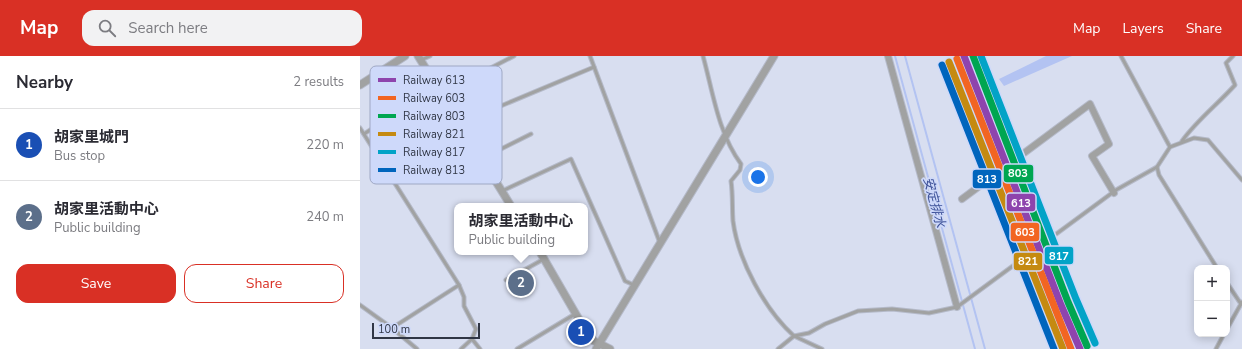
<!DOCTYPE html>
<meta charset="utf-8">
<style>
body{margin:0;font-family:"Nunito Sans","Noto Sans TC",sans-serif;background:#f2f2f3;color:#2b2b33}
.controls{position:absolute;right:12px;bottom:12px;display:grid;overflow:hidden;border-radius:8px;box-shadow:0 2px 10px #0003}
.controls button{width:36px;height:36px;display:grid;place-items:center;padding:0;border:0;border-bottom:1px solid #e1e1e2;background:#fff;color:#2b2b33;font:20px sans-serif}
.scale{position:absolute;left:12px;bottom:10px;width:108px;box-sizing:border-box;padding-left:4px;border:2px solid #303645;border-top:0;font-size:11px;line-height:14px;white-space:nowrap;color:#303645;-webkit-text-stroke:3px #ced9fa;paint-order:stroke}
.you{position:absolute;left:398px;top:121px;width:14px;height:14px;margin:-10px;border:3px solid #fff;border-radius:50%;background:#1a73e8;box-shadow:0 0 0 6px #1a73e833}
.badge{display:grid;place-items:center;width:26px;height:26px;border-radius:50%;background:#d93025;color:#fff;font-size:13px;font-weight:700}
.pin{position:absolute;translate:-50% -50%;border:2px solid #fff;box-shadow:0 1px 4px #0006}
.popup{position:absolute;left:94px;top:147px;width:134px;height:52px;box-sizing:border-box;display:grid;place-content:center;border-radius:8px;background:#fff;filter:drop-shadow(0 1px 3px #0005);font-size:13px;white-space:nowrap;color:#7c7c81}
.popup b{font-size:15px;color:#2b2b33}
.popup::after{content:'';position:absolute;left:50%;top:100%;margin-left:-8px;border:8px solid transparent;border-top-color:#fff}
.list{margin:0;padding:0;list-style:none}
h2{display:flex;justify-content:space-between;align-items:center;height:52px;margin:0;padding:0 16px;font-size:17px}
h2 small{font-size:13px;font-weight:400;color:#7c7c81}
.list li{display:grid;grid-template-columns:26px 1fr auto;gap:12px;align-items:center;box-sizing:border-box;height:72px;padding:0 16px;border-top:1px solid #e1e1e2}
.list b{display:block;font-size:15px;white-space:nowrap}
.list p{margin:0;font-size:13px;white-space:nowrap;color:#7c7c81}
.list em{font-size:13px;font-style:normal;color:#7c7c81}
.actions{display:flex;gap:8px;padding:12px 16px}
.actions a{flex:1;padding:9px 0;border:1px solid #d93025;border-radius:12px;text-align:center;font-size:14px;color:#d93025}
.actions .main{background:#d93025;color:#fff}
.icon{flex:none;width:22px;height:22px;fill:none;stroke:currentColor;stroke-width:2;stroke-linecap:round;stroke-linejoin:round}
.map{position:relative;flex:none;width:882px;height:293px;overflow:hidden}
header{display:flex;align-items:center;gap:24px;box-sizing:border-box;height:56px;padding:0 20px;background:#d93025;color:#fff}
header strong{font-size:19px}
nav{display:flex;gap:22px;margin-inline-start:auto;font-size:14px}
.search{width:280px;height:36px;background:#f2f2f3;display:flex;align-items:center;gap:10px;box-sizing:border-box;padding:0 14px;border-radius:12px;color:#7c7c81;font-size:15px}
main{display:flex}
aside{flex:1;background:#fff}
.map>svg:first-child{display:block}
</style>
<header>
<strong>Map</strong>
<div class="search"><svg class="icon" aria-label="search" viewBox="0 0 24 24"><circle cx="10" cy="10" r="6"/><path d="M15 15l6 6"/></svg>Search here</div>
<nav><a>Map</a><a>Layers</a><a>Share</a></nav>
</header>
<main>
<aside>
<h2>Nearby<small>2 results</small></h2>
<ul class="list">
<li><span class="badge" style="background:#1a4fb4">1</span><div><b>胡家里城門</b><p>Bus stop</p></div><em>220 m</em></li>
<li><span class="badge" style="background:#5c6f8a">2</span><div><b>胡家里活動中心</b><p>Public building</p></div><em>240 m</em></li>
</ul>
<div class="actions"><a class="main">Save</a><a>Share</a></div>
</aside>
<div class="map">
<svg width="882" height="293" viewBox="0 0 882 293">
<defs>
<filter id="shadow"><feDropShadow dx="3" dy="3" stdDeviation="0" flood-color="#0004"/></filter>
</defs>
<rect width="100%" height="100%" fill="#d8def0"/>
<!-- water -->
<path fill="#b3c3f2" d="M 686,0 L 712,0 L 644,30 L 639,23 Z"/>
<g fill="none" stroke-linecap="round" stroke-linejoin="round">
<!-- stream -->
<g stroke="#b3c3f2" stroke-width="2">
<path d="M 535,0 L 615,293"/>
<path d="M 545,0 L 625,293"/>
</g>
</g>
<!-- building -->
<path fill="#bec7d5" stroke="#b4bdcb" filter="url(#shadow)" d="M 162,219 L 169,231 L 162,236 L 154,223 Z"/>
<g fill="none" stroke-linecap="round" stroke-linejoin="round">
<!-- service casing -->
<g stroke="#b5bac9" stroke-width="5">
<g id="service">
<path d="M 230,0 L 300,187"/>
<path d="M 343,0 C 353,36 358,77 381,108 L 380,114 L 371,125 C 373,138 372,152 373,165 C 378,204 405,254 434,280 L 449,277 L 465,268 L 498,255 L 532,253 L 569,257 L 597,251 L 756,134 L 797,111"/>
<path d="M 761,0 L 810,91 L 797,111 L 799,119 L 857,212"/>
<path d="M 61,4 L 70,0"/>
<path d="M 82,37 L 154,0"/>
<path d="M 100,67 L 234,11"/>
<path d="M 0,72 L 99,229 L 104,241 L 104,250 L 116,273 L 112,283 L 101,293"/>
<path d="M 4,78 L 31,60"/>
<path d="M 822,85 C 837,64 858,48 875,29 L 866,7 L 873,0"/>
<path d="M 810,91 L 834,82 L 848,84 L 882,124"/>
<path d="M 123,102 L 171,78"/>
<path d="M 142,135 L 211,103 L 265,225 L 274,229"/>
<path d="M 146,224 L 184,203"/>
<path d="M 867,227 L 881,248"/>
<path d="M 0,249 L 32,272 L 57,293"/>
<path d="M 32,272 L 99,229"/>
<path d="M 867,273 L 882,246"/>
<path d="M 112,283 L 120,293"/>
<path d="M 157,293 L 215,258"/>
<path d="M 418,293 L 434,280 L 462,293"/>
<path d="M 856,293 L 864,278"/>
</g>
</g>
<!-- minor casing -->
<g stroke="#b5bac9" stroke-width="8">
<g id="minor">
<path d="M 528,0 L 597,251"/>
<path d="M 602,143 L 730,48 L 749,88 L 732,100 L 754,137"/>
</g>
</g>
<!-- tertiary casing -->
<g stroke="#b5bac9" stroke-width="9">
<g id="tertiary">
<path d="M 58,0 L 151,150"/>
<path d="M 0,29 L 45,0"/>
<path d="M 180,196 L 228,279 L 234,285 L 250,293"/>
<path d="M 236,293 L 414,0"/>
</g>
</g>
<!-- service -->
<use href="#service" stroke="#a1a2a2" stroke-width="3"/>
<!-- minor -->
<use href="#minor" stroke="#a1a2a2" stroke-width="6"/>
<!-- tertiary -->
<use href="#tertiary" stroke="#a1a2a2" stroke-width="7"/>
<!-- rail-1 casing -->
<g stroke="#ced9fa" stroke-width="10">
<path id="rail-1" d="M 604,0 L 701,249 L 720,293"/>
</g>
<!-- rail-2 casing -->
<g stroke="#ced9fa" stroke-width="10">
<path id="rail-2" d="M 597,3 L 711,293"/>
</g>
<!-- rail-3 casing -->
<g stroke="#ced9fa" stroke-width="10">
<path id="rail-3" d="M 613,0 L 708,246 L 727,290"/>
</g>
<!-- rail-4 casing -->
<g stroke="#ced9fa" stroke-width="10">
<path id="rail-4" d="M 589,6 L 703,293"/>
</g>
<!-- rail-5 casing -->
<g stroke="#ced9fa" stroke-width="10">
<path id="rail-5" d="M 621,0 L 716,243 L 735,287"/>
</g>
<!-- rail-6 casing -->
<g stroke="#ced9fa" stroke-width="10">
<path id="rail-6" d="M 582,9 L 694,293"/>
</g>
<!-- rail-1 -->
<use href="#rail-1" stroke="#8e44ad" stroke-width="7"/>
<!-- rail-2 -->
<use href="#rail-2" stroke="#f26522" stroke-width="7"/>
<!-- rail-3 -->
<use href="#rail-3" stroke="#00a651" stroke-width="7"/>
<!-- rail-4 -->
<use href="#rail-4" stroke="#c58a11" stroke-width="7"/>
<!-- rail-5 -->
<use href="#rail-5" stroke="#02a3c7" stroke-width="7"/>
<!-- rail-6 -->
<use href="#rail-6" stroke="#0065bd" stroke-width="7"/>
</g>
<g text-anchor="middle" stroke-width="3.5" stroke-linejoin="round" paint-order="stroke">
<!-- water labels -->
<g font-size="13" font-style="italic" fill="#3e5299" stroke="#ced9fa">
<text transform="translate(575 146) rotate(75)" y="5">安定排水</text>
</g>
</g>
<!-- legend -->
<rect x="10" y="10" width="132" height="118" rx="6" fill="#ced9fa" stroke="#9fa8c4" stroke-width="1"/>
<rect x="18" y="22" width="18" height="4" fill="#8e44ad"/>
<rect x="18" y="40" width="18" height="4" fill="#f26522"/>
<rect x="18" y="58" width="18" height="4" fill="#00a651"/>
<rect x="18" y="76" width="18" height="4" fill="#c58a11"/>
<rect x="18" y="94" width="18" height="4" fill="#02a3c7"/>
<rect x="18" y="112" width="18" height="4" fill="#0065bd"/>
<g font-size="11" fill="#303645">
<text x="43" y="28">Railway 613</text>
<text x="43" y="46">Railway 603</text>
<text x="43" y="64">Railway 803</text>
<text x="43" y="82">Railway 821</text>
<text x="43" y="100">Railway 817</text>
<text x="43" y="118">Railway 813</text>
</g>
<g stroke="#ced9fa" stroke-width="1.5">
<rect x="643" y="108" width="31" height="19" rx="4" fill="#00a651"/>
<rect x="612" y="113" width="30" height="20" rx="4" fill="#0065bd"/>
<rect x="646" y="137" width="30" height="19" rx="4" fill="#8e44ad"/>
<rect x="650" y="166" width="30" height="20" rx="4" fill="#f26522"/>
<rect x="684" y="190" width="30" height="19" rx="4" fill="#02a3c7"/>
<rect x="653" y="196" width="30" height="19" rx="4" fill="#c58a11"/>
</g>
<g font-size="11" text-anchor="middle" font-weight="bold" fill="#fff">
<text x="658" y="121">803</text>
<text x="627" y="127">813</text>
<text x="661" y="151">613</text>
<text x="665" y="180">603</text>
<text x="699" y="204">817</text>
<text x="668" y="209">821</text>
</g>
</svg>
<div class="controls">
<button>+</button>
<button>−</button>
</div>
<div class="scale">100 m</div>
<div class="you"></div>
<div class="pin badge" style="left:221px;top:276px;background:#1a4fb4">1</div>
<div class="pin badge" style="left:161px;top:227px;background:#5c6f8a">2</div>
<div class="popup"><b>胡家里活動中心</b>Public building</div>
</div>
</main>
